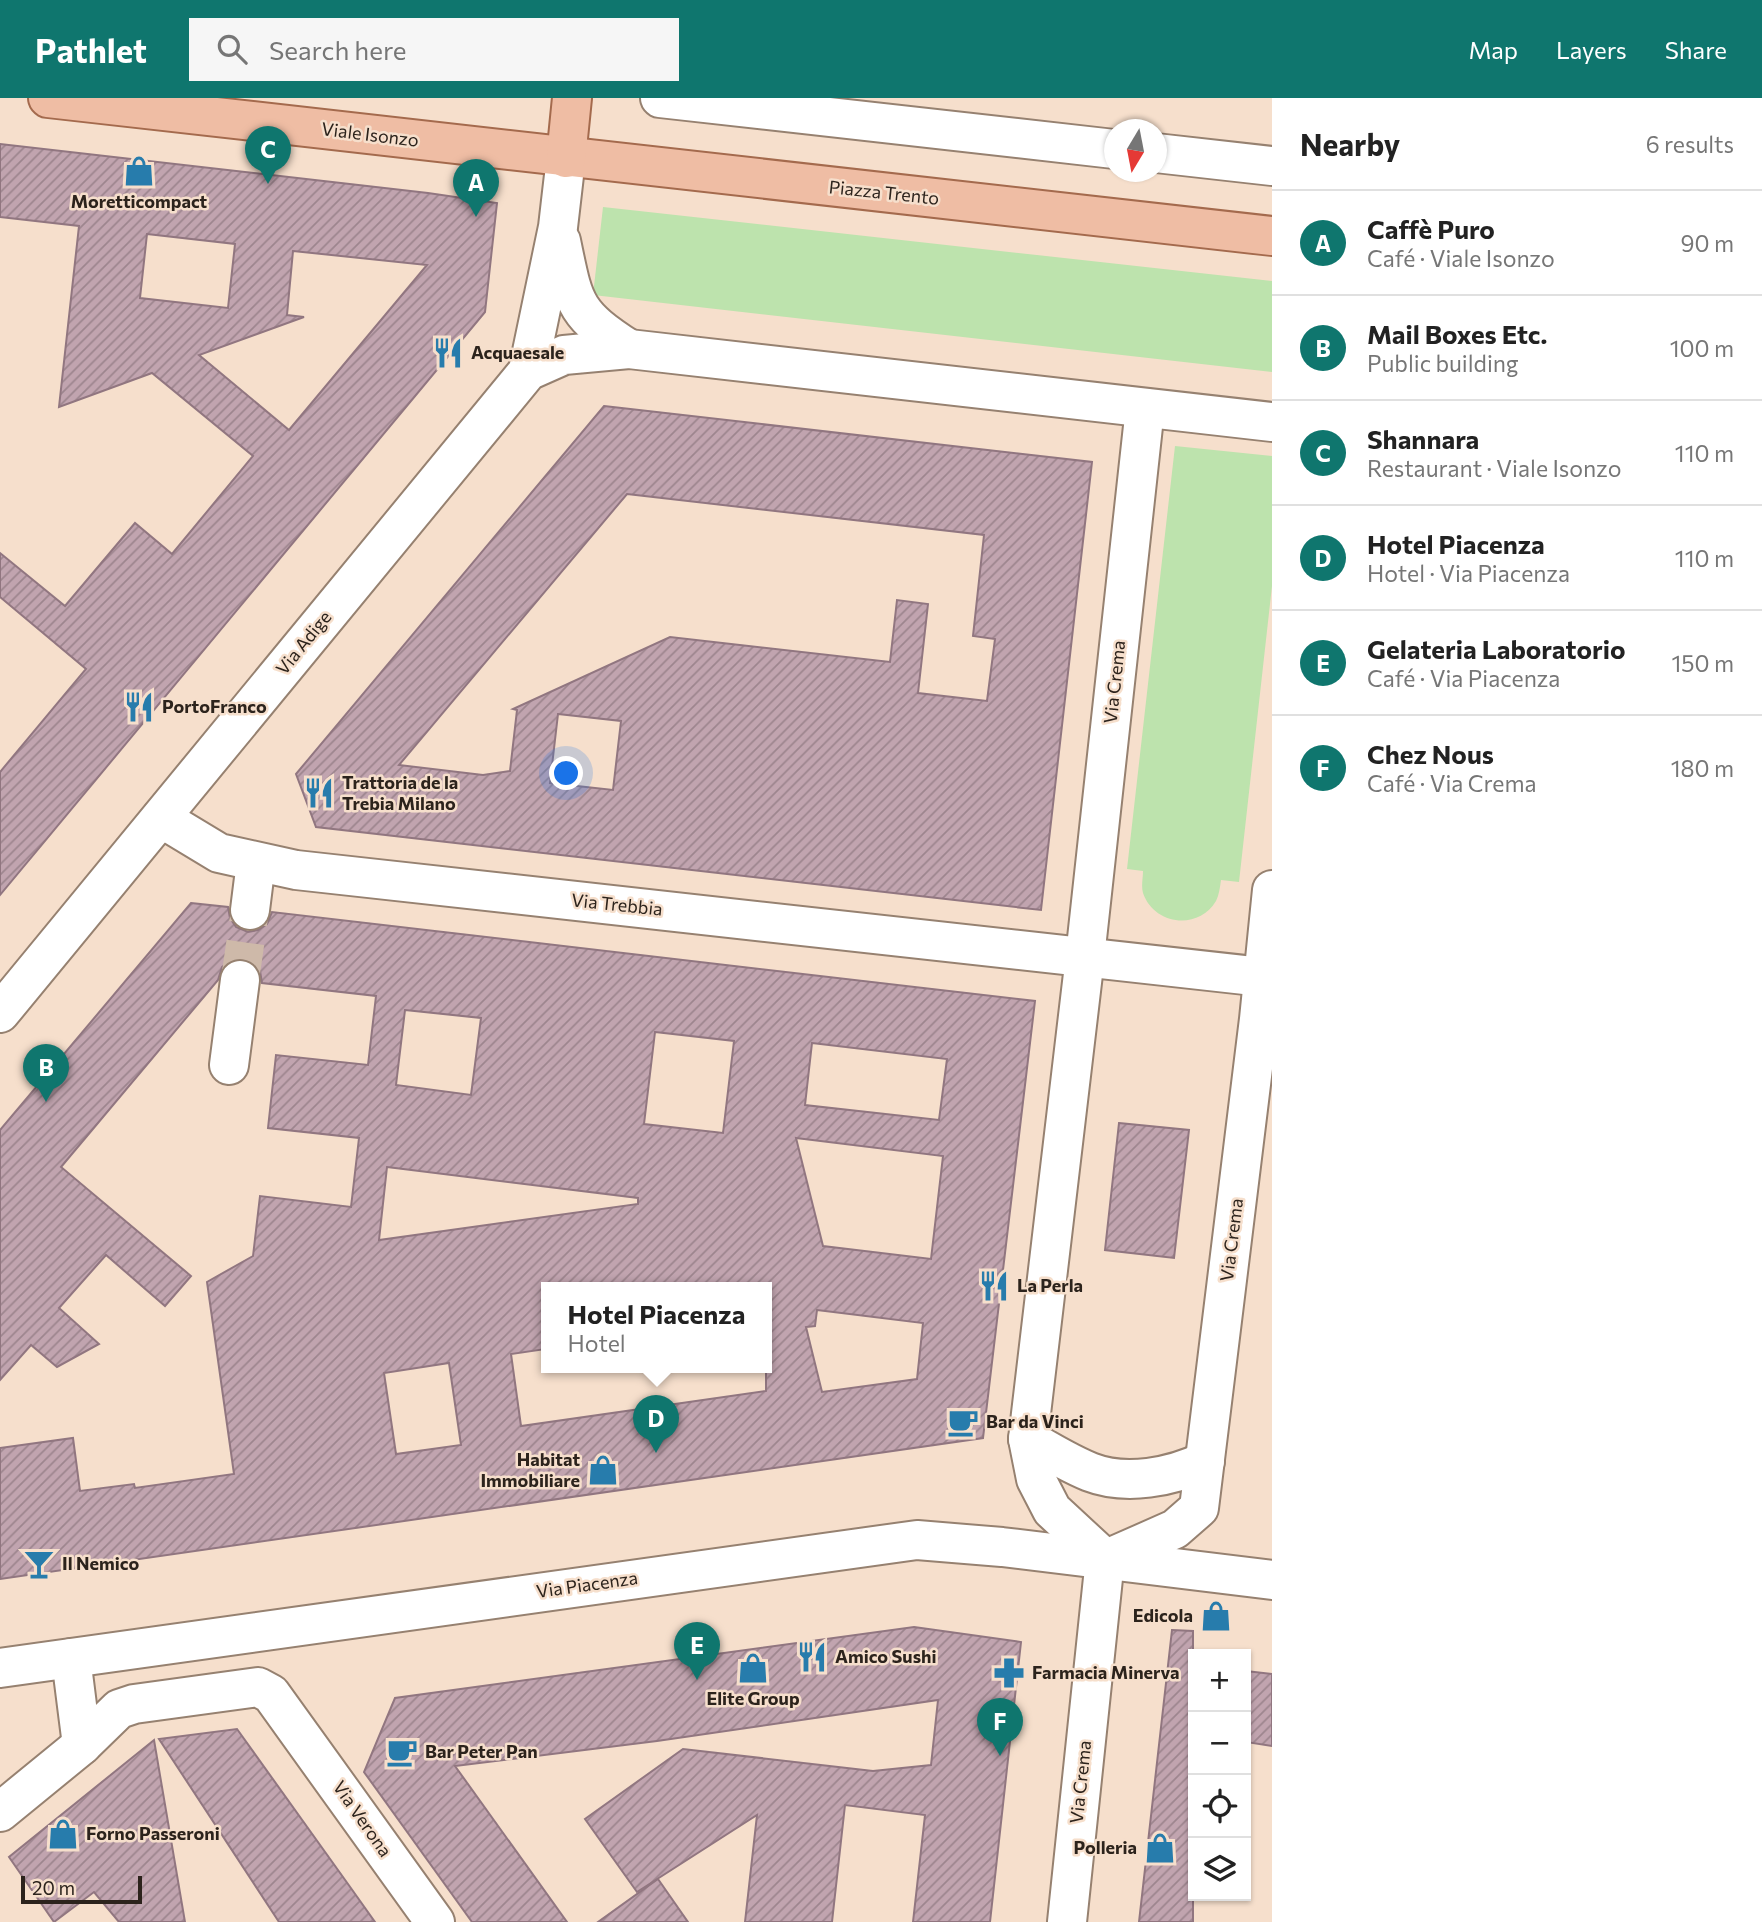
<!DOCTYPE html>
<meta charset="utf-8">
<style>
body{margin:0;font-family:Commissioner,sans-serif;background:#f6f6f6;color:#222}
.controls{position:absolute;right:21px;bottom:21px;display:grid;overflow:hidden;border-radius:0px;box-shadow:0 2px 5px #0004}
.controls button{width:63px;height:63px;display:grid;place-items:center;padding:0;border:0;border-bottom:2px solid #e0e0e0;background:#fff;color:#222;font:35px sans-serif}
.compass{position:absolute;left:1104px;top:21px;width:63px;height:63px;border-radius:50%;background:#fff;box-shadow:0 2px 5px #0004;rotate:190deg}
.scale{position:absolute;left:21px;bottom:18px;width:121px;box-sizing:border-box;padding-left:7px;border:4px solid #2c231c;border-top:0;font-size:19px;line-height:24px;white-space:nowrap;color:#2c231c;-webkit-text-stroke:5px #f6dfcc;paint-order:stroke}
.you{position:absolute;left:567px;top:676px;width:24px;height:24px;margin:-18px;border:5px solid #fff;border-radius:50%;background:#1a73e8;box-shadow:0 0 0 10px #1a73e833}
.badge{display:grid;place-items:center;width:46px;height:46px;border-radius:50%;background:#0f766e;color:#fff;font-size:23px;font-weight:700}
.pin{position:absolute;translate:-50% -58px;filter:drop-shadow(0 2px 4px #0008)}
.pin::after{content:'';position:absolute;top:37px;width:24px;height:21px;background:inherit;clip-path:polygon(0 0,100% 0,50% 100%)}
.popup{position:absolute;left:541px;top:1184px;width:231px;height:91px;box-sizing:border-box;display:grid;place-content:center;border-radius:0px;background:#fff;filter:drop-shadow(0 2px 5px #0005);font-size:23px;white-space:nowrap;color:#767676}
.popup b{font-size:26px;color:#222}
.popup::after{content:'';position:absolute;left:50%;top:100%;margin-left:-14px;border:14px solid transparent;border-top-color:#fff}
.list{margin:0;padding:0;list-style:none}
h2{display:flex;justify-content:space-between;align-items:center;height:91px;margin:0;padding:0 28px;font-size:30px}
h2 small{font-size:23px;font-weight:400;color:#767676}
.list li{display:grid;grid-template-columns:46px 1fr auto;gap:21px;align-items:center;box-sizing:border-box;height:105px;padding:0 28px;border-top:2px solid #e0e0e0}
.list b{display:block;font-size:26px;white-space:nowrap}
.list p{margin:0;font-size:23px;white-space:nowrap;color:#767676}
.list em{font-size:23px;font-style:normal;color:#767676}
.icon{flex:none;width:38px;height:38px;fill:none;stroke:currentColor;stroke-width:2;stroke-linecap:round;stroke-linejoin:round}
.map{position:relative;flex:none;width:1272px;height:1824px;overflow:hidden}
header{display:flex;align-items:center;gap:42px;box-sizing:border-box;height:98px;padding:0 35px;background:#0f766e;color:#fff}
header strong{font-size:33px}
nav{display:flex;gap:38px;margin-inline-start:auto;font-size:24px}
.search{width:490px;height:63px;background:#f6f6f6;display:flex;align-items:center;gap:18px;box-sizing:border-box;padding:0 24px;border-radius:0px;color:#767676;font-size:26px}
main{display:flex}
aside{flex:1;background:#fff}
.map>svg:first-child{display:block}
</style>
<header>
<strong>Pathlet</strong>
<div class="search"><svg class="icon" aria-label="search" viewBox="0 0 24 24"><circle cx="10" cy="10" r="6"/><path d="M15 15l6 6"/></svg>Search here</div>
<nav><a>Map</a><a>Layers</a><a>Share</a></nav>
</header>
<main>
<div class="map">
<svg width="1272" height="1824" viewBox="0 0 1272 1824">
<defs>
<pattern id="building-hatch" width="6" height="6" patternUnits="userSpaceOnUse" patternTransform="scale(1.75)"><rect width="6" height="6" fill="#c1a4af"/><path d="M-1 1l2-2M0 6l6-6M5 7l2-2" fill="none" stroke="#9d858e"/></pattern>
</defs>
<rect width="100%" height="100%" fill="#f6dfcc"/>
<!-- green -->
<g fill="#bde3ad">
<path d="M 603,109 L 1272,183 L 1272,274 L 593,197 Z"/>
<path d="M 1175,348 L 1272,358 L 1272,488 L 1239,784 L 1221,782 C 1220,789 1219,797 1216,803 C 1198,833 1154,827 1143,795 C 1141,788 1143,780 1143,773 L 1127,771 Z"/>
</g>
<!-- building -->
<g fill="url(#building-hatch)" stroke="#917680" stroke-width="2" fill-rule="evenodd">
<path d="M 0,46 L 428,95 L 497,105 L 485,214 L 0,797 L 0,674 L 86,571 L 0,499 L 0,455 L 65,508 L 135,425 L 172,456 L 253,358 L 152,275 L 59,309 L 79,128 L 0,119 ZM 147,136 L 235,146 L 228,210 L 140,200 ZM 293,153 L 427,167 L 289,332 L 199,257 L 304,219 L 287,217 Z"/>
<path d="M 604,308 L 1092,364 L 1041,812 L 316,729 L 296,676 ZM 627,396 L 984,437 L 973,538 L 995,541 L 987,603 L 918,595 L 928,506 L 897,502 L 890,564 L 670,539 L 513,611 L 517,612 L 510,673 L 483,677 L 399,667 ZM 558,616 L 621,623 L 613,692 L 550,685 Z"/>
<path d="M 191,805 L 228,809 L 230,820 L 236,829 L 248,834 L 258,832 L 267,826 L 272,814 L 1035,903 L 983,1340 L 0,1481 L 0,1350 L 73,1340 L 80,1393 L 134,1386 L 135,1390 L 234,1376 L 207,1184 L 253,1158 L 260,1098 L 351,1109 L 359,1040 L 268,1030 L 276,957 L 368,967 L 376,898 L 262,885 L 260,873 L 253,864 L 242,860 L 231,862 L 222,869 L 218,882 L 61,1069 L 191,1178 L 165,1208 L 106,1157 L 59,1210 L 99,1246 L 57,1269 L 31,1247 L 0,1282 L 0,1032 ZM 405,912 L 481,920 L 471,997 L 396,987 ZM 655,934 L 734,943 L 723,1035 L 644,1026 ZM 812,945 L 947,961 L 939,1022 L 805,1007 ZM 796,1040 L 943,1058 L 931,1161 L 823,1148 ZM 387,1069 L 638,1100 L 638,1106 L 379,1142 ZM 546,1189 L 766,1189 L 766,1293 L 521,1328 L 511,1256 L 546,1251 ZM 817,1212 L 923,1225 L 917,1281 L 822,1294 L 806,1229 L 815,1228 ZM 449,1265 L 461,1347 L 396,1356 L 384,1275 Z"/>
<path d="M 1119,1025 L 1189,1032 L 1174,1160 L 1105,1152 Z"/>
<path d="M 914,1529 L 1021,1544 L 990,1824 L 913,1824 L 925,1717 L 845,1707 L 832,1824 L 745,1824 L 757,1717 L 637,1794 L 585,1721 L 683,1651 L 873,1673 L 931,1667 L 938,1602 L 657,1643 L 455,1668 L 567,1824 L 472,1824 L 364,1674 L 395,1600 Z"/>
<path d="M 1172,1532 L 1193,1533 L 1193,1824 L 1139,1824 Z"/>
<path d="M 1246,1573 L 1272,1576 L 1272,1648 L 1246,1644 Z"/>
<path d="M 237,1631 L 348,1786 L 375,1824 L 279,1824 L 159,1641 Z"/>
<path d="M 154,1642 L 185,1824 L 119,1824 L 94,1794 L 54,1824 L 9,1759 Z"/>
<path d="M 658,1781 L 688,1824 L 598,1824 Z"/>
</g>
<g fill="none" stroke-linecap="round" stroke-linejoin="round">
<!-- minor-tunnel -->
<path stroke="#ceb9a9" stroke-width="38" stroke-dasharray="38 19" stroke-linecap="butt" d="M 240,882 L 250,812"/>
<!-- minor casing -->
<g stroke="#968170" stroke-width="42">
<g id="minor">
<path d="M 660,0 L 1114,51"/>
<path d="M 1156,55 L 1272,68"/>
<path d="M 561,143 C 574,205 573,215 629,251"/>
<path d="M 528,273 L 558,129 L 566,60"/>
<path d="M 161,720 L 219,755 L 296,772 L 1272,880"/>
<path d="M 250,812 L 256,764"/>
<path d="M 0,915 L 528,273 L 564,257 L 629,251 L 1272,324"/>
<path d="M 229,967 L 240,882"/>
<path d="M 1028,1341 C 1048,1353 1068,1365 1090,1374 C 1126,1388 1172,1379 1205,1363"/>
<path d="M 1105,1461 L 1052,1412 L 1036,1381 L 1028,1341 L 1085,859 L 1145,310"/>
<path d="M 1107,1461 L 1175,1431 L 1199,1410 L 1259,921 L 1272,792"/>
<path d="M 71,1560 L 82,1647"/>
<path d="M 0,1570 L 917,1442 L 1002,1449 L 1272,1482"/>
<path d="M 0,1714 L 82,1647 L 119,1611 L 134,1606 L 258,1589 L 271,1596 L 435,1824"/>
<path d="M 1067,1824 L 1105,1461"/>
</g>
</g>
<!-- major casing -->
<g stroke="#a46a4d" stroke-width="42">
<g id="major">
<path d="M 48,0 L 1272,138"/>
<path d="M 566,60 L 572,0"/>
</g>
</g>
<!-- minor -->
<use href="#minor" stroke="#fff" stroke-width="38"/>
<!-- major -->
<use href="#major" stroke="#efbda4" stroke-width="38"/>
</g>
<!-- icons -->
<defs>
<g id="shop-bare" transform="scale(2.415)"><path d="M-5-2.5h2.3a2.7 3.5 0 0 1 5.4 0H5L5.5 6h-11ZM-1.5-2.5h3a1.5 2.3 0 0 0-3 0Z" fill="#277cac" stroke="#f6dfcc" stroke-width="2.5" paint-order="stroke"/></g>
<g id="restaurant-bare" transform="scale(2.415)"><path d="M-5-6h1v4h1v-4h1v4h1v-4h1v5L-1.5 .5V6h-2V.5L-5-1ZM5-6V6H3V1.5H1.5Q1.5-4 5-6Z" fill="#277cac" stroke="#f6dfcc" stroke-width="2.5" paint-order="stroke"/></g>
<g id="cafe-bare" transform="scale(2.415)"><path d="M-5.5-4.5H6V0H3Q3 3.5 0 3.5H-2.5Q-5.5 3.5-5.5 0ZM3-3.2v2h1.7v-2ZM-6 4.5H4V6H-6Z" fill="#277cac" stroke="#f6dfcc" stroke-width="2.5" paint-order="stroke"/></g>
<g id="bar-bare" transform="scale(2.415)"><path d="M-6-5H6L.8 .8V4.5H3.5V6h-7V4.5H-.8V.8Z" fill="#277cac" stroke="#f6dfcc" stroke-width="2.5" paint-order="stroke"/></g>
<g id="pharmacy-bare" transform="scale(2.415)"><path d="M-2-6h4v4h4v4h-4v4h-4v-4h-4v-4h4Z" fill="#277cac" stroke="#f6dfcc" stroke-width="2.5" paint-order="stroke"/></g>
</defs>
<g fill-rule="evenodd">
<use href="#shop-bare" x="139" y="73"/>
<use href="#restaurant-bare" x="448" y="255"/>
<use href="#restaurant-bare" x="139" y="609"/>
<use href="#restaurant-bare" x="319" y="695"/>
<use href="#restaurant-bare" x="994" y="1188"/>
<use href="#cafe-bare" x="963" y="1324"/>
<use href="#shop-bare" x="603" y="1372"/>
<use href="#bar-bare" x="39" y="1466"/>
<use href="#shop-bare" x="1216" y="1518"/>
<use href="#restaurant-bare" x="812" y="1559"/>
<use href="#shop-bare" x="753" y="1570"/>
<use href="#pharmacy-bare" x="1009" y="1575"/>
<use href="#cafe-bare" x="402" y="1654"/>
<use href="#shop-bare" x="63" y="1736"/>
<use href="#shop-bare" x="1160" y="1750"/>
</g>
<g text-anchor="middle" stroke-width="5" stroke-linejoin="round" paint-order="stroke">
<!-- street labels -->
<g font-size="18" fill="#2c231c" stroke="#f6dfcc">
<text transform="translate(370 37) rotate(7)" y="6">Viale Isonzo</text>
<text transform="translate(884 95) rotate(6)" y="6">Piazza Trento</text>
<text transform="translate(304 545) rotate(-51)" y="6">Via Adige</text>
<text transform="translate(1115 584) rotate(-84)" y="6">Via Crema</text>
<text transform="translate(617 807) rotate(6)" y="6">Via Trebbia</text>
<text transform="translate(1232 1142) rotate(-83)" y="6">Via Crema</text>
<text transform="translate(587 1487) rotate(-8)" y="6">Via Piacenza</text>
<text transform="translate(1081 1684) rotate(-84)" y="6">Via Crema</text>
<text transform="translate(362 1721) rotate(55)" y="6">Via Verona</text>
</g>
<!-- poi labels -->
<g font-size="18" font-weight="bold" fill="#2c231c" stroke="#f6dfcc" text-anchor="start">
<text x="139" y="110" text-anchor="middle">Moretticompact</text>
<text x="471" y="261">Acquaesale</text>
<text x="162" y="615">PortoFranco</text>
<text x="342" y="691">Trattoria de la<tspan x="342" dy="21">Trebia Milano</tspan></text>
<text x="1017" y="1194">La Perla</text>
<text x="986" y="1330">Bar da Vinci</text>
<text x="580" y="1368" text-anchor="end">Habitat<tspan x="580" dy="21">Immobiliare</tspan></text>
<text x="62" y="1472">Il Nemico</text>
<text x="1193" y="1524" text-anchor="end">Edicola</text>
<text x="835" y="1565">Amico Sushi</text>
<text x="1032" y="1581">Farmacia Minerva</text>
<text x="753" y="1607" text-anchor="middle">Elite Group</text>
<text x="425" y="1660">Bar Peter Pan</text>
<text x="86" y="1742">Forno Passeroni</text>
<text x="1137" y="1756" text-anchor="end">Polleria</text>
</g>
</g>
</svg>
<div class="controls">
<button>+</button>
<button>−</button>
<button><svg class="icon" aria-label="locate" viewBox="0 0 24 24"><circle cx="12" cy="12" r="6"/><path d="M12 2v4M12 18v4M2 12h4M18 12h4"/></svg></button>
<button><svg class="icon" aria-label="layers" viewBox="0 0 24 24"><path d="M12 4l9 5-9 5-9-5zM3 14l9 5 9-5"/></svg></button>
</div>
<svg class="compass" viewBox="-18 -18 36 36"><path d="M0-13l5 13h-10z" fill="#e53935"/><path d="M0 13l5-13h-10z" fill="#767676"/></svg>
<div class="scale">20 m</div>
<div class="you"></div>
<div class="pin badge" style="left:476px;top:119px">A</div>
<div class="pin badge" style="left:46px;top:1004px">B</div>
<div class="pin badge" style="left:268px;top:86px">C</div>
<div class="pin badge" style="left:656px;top:1355px">D</div>
<div class="popup"><b>Hotel Piacenza</b>Hotel</div>
<div class="pin badge" style="left:697px;top:1582px">E</div>
<div class="pin badge" style="left:1000px;top:1658px">F</div>
</div>
<aside>
<h2>Nearby<small>6 results</small></h2>
<ul class="list">
<li><span class="badge">A</span><div><b>Caffè Puro</b><p>Café · Viale Isonzo</p></div><em>90 m</em></li>
<li><span class="badge">B</span><div><b>Mail Boxes Etc.</b><p>Public building</p></div><em>100 m</em></li>
<li><span class="badge">C</span><div><b>Shannara</b><p>Restaurant · Viale Isonzo</p></div><em>110 m</em></li>
<li><span class="badge">D</span><div><b>Hotel Piacenza</b><p>Hotel · Via Piacenza</p></div><em>110 m</em></li>
<li><span class="badge">E</span><div><b>Gelateria Laboratorio</b><p>Café · Via Piacenza</p></div><em>150 m</em></li>
<li><span class="badge">F</span><div><b>Chez Nous</b><p>Café · Via Crema</p></div><em>180 m</em></li>
</ul>
</aside>
</main>
